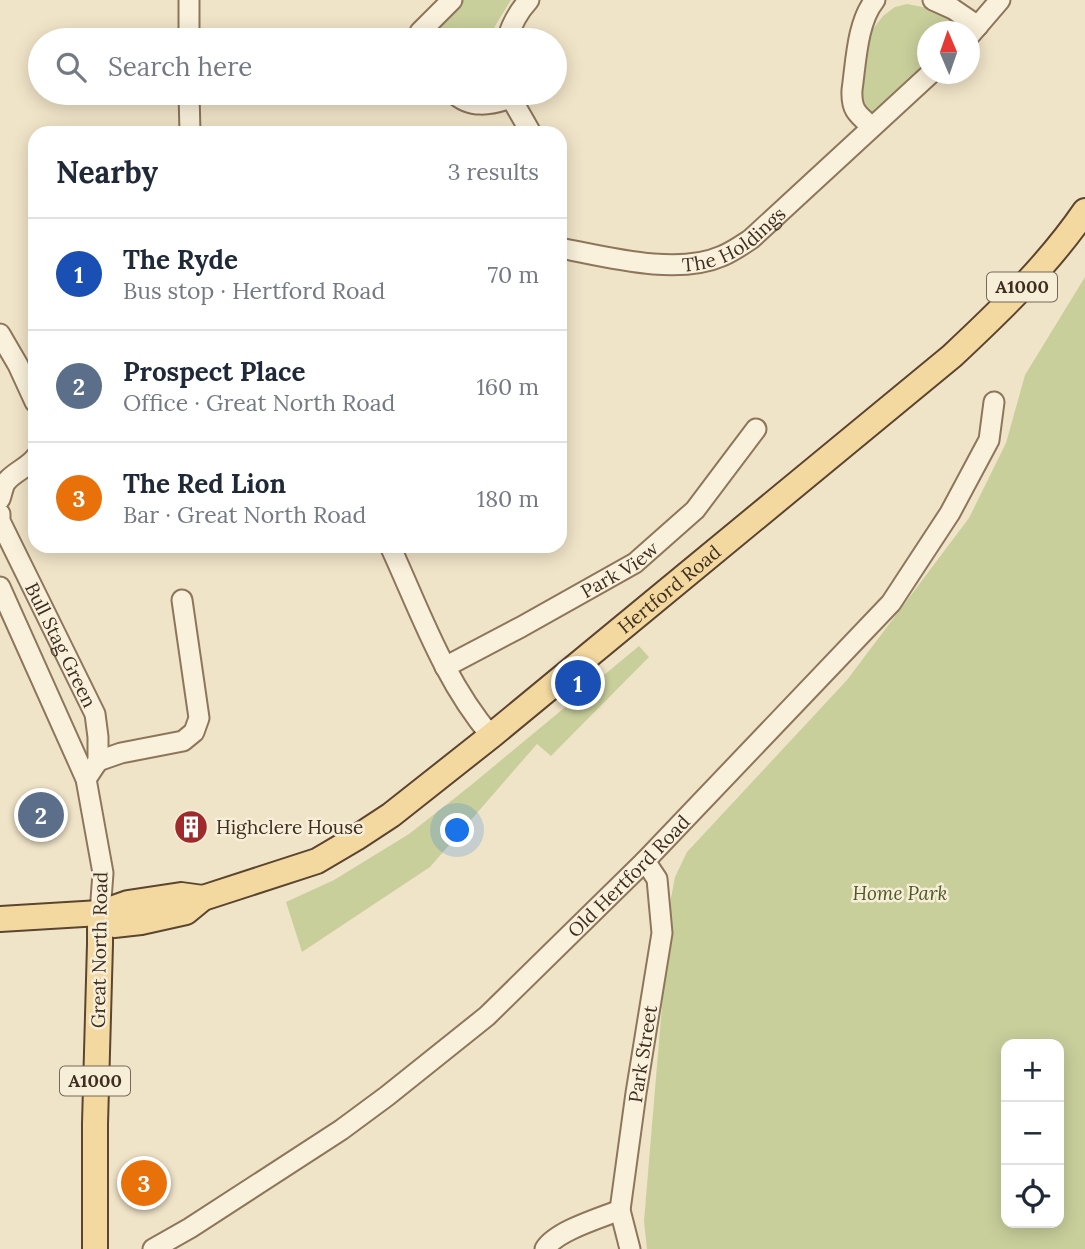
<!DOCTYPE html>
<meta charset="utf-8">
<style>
body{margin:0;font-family:Lora,serif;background:#f2f2f3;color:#1f2937}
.controls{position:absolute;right:21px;bottom:21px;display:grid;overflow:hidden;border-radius:14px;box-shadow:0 4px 18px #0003}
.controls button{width:63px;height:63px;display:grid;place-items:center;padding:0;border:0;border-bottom:2px solid #e0e1e3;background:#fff;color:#1f2937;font:35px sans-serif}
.compass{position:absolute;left:917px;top:21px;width:63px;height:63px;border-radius:50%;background:#fff;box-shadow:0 4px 18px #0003;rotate:358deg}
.you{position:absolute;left:458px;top:831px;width:24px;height:24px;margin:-18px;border:5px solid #fff;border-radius:50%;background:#1a73e8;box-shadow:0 0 0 10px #1a73e833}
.badge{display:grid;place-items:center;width:46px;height:46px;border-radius:50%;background:#9e2a2b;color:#fff;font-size:23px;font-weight:700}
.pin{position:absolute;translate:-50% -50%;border:4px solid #fff;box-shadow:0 2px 7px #0006}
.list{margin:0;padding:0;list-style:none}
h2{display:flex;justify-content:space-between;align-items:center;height:91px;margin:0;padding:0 28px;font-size:30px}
h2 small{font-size:23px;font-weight:400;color:#747a83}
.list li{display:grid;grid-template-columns:46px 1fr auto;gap:21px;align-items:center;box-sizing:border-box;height:112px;padding:0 28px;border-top:2px solid #e0e1e3}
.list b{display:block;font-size:26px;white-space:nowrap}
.list p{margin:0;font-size:23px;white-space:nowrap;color:#747a83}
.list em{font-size:23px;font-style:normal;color:#747a83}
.icon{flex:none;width:38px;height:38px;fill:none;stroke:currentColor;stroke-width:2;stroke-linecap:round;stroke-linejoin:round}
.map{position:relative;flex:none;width:1085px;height:1249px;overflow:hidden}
.search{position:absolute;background:#fff;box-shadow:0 4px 18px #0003;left:28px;top:28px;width:539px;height:77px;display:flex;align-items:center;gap:18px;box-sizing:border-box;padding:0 24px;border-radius:38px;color:#747a83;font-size:26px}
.panel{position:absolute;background:#fff;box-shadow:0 4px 18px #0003;left:28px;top:126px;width:539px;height:427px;border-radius:21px}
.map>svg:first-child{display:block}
</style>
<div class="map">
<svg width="1085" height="1249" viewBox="0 0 1085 1249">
<rect width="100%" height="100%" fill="#f0e4c8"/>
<!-- green -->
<g fill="#c9cf9b" fill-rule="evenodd">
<path d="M 462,0 L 511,0 L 495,26 L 491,40 L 425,40 L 429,33 Z"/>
<path d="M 907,4 L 939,10 L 954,20 L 956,31 L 928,32 L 927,65 L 876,114 L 866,112 L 857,99 L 869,34 L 883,16 L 895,7 Z"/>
<path d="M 1085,277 L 1085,1249 L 647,1249 L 644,1221 L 671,898 L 675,877 L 687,852 L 847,680 L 969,518 L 1006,443 L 1025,375 ZM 1006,1044 L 1059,1044 L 1059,1223 L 1006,1223 Z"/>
<path d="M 639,646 L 649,657 L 551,756 L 537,744 L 430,867 L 302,952 L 286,902 L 334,880 L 409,834 L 470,786 Z"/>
</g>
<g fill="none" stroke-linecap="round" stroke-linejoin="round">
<!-- minor casing -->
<g stroke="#8d765c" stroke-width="23">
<g id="minor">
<path d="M 189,0 L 189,40"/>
<path d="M 933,0 L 953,9 L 978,26"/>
<path d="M 970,35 L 1000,0"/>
<path d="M 417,40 L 420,32 L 452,0"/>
<path d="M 507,40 C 511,25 518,12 529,0"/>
<path d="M 189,93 L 190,133"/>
<path d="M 454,93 C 470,109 491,105 511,98"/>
<path d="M 510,93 L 511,98 L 531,133"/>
<path d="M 872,127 C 857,114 851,110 852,90 C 856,62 857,22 875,0"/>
<path id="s1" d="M 560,248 C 607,257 677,276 722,256 C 732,252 742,245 751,239 L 930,74"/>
<path d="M 0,334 L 18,365 L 35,402"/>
<path d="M 0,499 C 2,494 3,486 6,482 C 14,472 27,468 35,458"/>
<path id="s2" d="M 0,514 L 0,521 L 95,714 L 98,737 L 98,761 L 86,779"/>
<path d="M 390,546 C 420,611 444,681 491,736"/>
<path d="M 0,587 L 86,779 L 103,873 L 100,913"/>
<path id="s3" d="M 445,667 L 521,627 L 635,563 L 695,510 L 756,429"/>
<path d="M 98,761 L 121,753 L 183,741 L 194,732 L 199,718 L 182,600"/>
<path id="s4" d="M 153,1249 L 190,1228 L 341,1130 L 387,1096 L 487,1016 L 645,861 L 891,603 L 950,513 L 989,440 L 994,402"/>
<path d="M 545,1249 C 556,1231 600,1218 620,1210"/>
<path id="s5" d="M 630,1249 L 620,1210 L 636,1093 L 662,933 L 657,879 L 645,861"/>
</g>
</g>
<!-- major casing -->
<g stroke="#5b4430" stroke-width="28">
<g id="major">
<path id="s6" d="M 100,913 L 114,925 L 141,922 L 186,912 L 203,898 L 317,861 L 356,838 L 391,815 L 491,736 L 952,356 C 1000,311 1048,265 1085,211"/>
<path d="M 0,919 L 100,913 L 128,903 L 181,895 L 203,898"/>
<path d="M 95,1249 L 95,1124 L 100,944 L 100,913"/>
</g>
</g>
<!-- minor -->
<use href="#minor" stroke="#faf1dc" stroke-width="19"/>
<!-- major -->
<use href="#major" stroke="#f3d9a0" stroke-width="24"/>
</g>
<!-- icons -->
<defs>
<g id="building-disc" transform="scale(1.75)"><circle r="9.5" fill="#9e2a2b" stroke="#f7eed8"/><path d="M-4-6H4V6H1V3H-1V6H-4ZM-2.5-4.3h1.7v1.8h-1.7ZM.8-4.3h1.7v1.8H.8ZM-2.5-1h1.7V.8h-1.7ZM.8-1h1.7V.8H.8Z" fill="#fff"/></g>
</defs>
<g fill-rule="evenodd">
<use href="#building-disc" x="191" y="827"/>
</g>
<g text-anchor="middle" stroke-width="5" stroke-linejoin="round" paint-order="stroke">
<!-- shield labels -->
<g fill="#f7eed8" stroke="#756857" stroke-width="2">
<rect x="987" y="272.5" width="70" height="29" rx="5"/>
<rect x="60" y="1066.5" width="70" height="29" rx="5"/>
</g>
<g font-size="18" font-weight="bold" fill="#3d2e20">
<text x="1022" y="293">A1000</text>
<text x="95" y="1087">A1000</text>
</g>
<!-- street labels -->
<g font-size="19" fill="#3d2e20" stroke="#f7eed8">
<text dy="7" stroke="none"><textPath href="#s1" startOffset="182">The Holdings</textPath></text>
<text dy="7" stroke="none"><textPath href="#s3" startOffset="200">Park View</textPath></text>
<text dy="7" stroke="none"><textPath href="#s6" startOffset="679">Hertford Road</textPath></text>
<text dy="7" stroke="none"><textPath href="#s2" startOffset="145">Bull Stag Green</textPath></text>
<text dy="7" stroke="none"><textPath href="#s4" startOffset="607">Old Hertford Road</textPath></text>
<text transform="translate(99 950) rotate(-89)" y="7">Great North Road</text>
<text dy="7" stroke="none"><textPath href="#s5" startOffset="198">Park Street</textPath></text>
</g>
<!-- poi labels -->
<g font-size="19" fill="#3d2e20" stroke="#f7eed8" text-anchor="start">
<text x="216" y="834">Highclere House</text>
</g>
<!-- park labels -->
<g font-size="19" font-style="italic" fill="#4d5a26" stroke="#f7eed8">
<text x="900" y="900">Home Park</text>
</g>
</g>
</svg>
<div class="controls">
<button>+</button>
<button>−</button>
<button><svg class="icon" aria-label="locate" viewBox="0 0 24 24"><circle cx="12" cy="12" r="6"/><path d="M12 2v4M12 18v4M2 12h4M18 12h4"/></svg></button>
</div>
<svg class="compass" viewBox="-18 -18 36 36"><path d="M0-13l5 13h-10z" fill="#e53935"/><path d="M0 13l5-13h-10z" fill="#747a83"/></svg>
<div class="you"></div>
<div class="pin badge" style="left:578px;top:683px;background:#1a4fb4">1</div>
<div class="pin badge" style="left:41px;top:815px;background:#5c6f8a">2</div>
<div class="pin badge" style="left:144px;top:1183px;background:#e8710a">3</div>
<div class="search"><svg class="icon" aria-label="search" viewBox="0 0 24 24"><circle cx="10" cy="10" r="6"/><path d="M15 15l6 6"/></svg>Search here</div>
<section class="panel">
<h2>Nearby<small>3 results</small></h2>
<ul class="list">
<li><span class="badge" style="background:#1a4fb4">1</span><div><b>The Ryde</b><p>Bus stop · Hertford Road</p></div><em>70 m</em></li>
<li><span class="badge" style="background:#5c6f8a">2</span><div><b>Prospect Place</b><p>Office · Great North Road</p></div><em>160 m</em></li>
<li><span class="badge" style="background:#e8710a">3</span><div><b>The Red Lion</b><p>Bar · Great North Road</p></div><em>180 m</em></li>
</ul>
</section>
</div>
